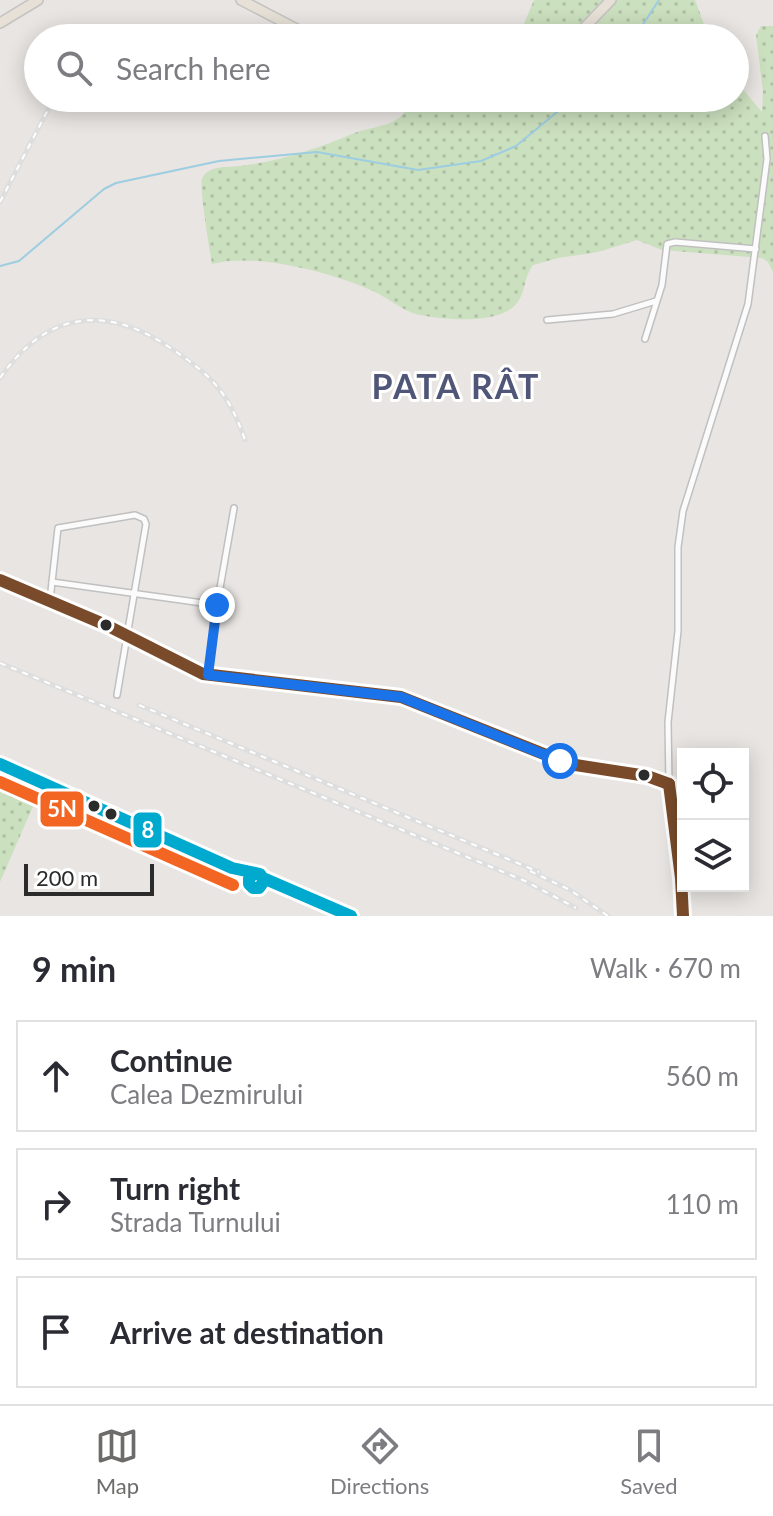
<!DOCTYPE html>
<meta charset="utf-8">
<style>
body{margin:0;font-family:Lato,sans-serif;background:#f2f2f3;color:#2b2b33}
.controls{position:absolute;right:24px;bottom:24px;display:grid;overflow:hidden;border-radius:0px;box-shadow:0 4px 20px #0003}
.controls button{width:72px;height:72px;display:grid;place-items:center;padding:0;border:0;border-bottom:2px solid #e1e1e2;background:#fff;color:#2b2b33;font:40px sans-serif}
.scale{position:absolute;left:24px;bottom:20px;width:130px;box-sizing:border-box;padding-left:8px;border:4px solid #2b2b2b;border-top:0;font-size:22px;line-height:28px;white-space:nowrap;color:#2b2b2b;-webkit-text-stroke:6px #fff;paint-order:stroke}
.stop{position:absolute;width:24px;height:24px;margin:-18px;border:6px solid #1a73e8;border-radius:50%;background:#fff}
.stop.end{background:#1a73e8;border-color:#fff;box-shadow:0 2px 8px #0008}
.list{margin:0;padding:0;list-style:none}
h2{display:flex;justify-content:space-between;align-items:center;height:104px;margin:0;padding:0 32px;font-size:34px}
h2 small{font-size:26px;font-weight:400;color:#7c7c81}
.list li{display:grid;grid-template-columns:52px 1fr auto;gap:24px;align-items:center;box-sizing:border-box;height:112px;margin:0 16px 16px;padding:0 16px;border:2px solid #e1e1e2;border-radius:0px}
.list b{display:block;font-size:30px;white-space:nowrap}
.list p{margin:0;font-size:26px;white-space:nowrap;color:#7c7c81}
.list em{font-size:26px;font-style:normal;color:#7c7c81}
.icon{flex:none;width:44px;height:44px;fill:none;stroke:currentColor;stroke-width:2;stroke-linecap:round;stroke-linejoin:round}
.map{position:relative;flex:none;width:773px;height:916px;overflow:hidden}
.search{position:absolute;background:#fff;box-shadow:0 4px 20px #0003;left:24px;right:24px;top:24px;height:88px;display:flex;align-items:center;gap:20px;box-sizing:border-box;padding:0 28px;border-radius:44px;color:#7c7c81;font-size:30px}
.sheet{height:488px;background:#fff}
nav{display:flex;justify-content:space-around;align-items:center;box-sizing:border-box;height:112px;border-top:2px solid #e1e1e2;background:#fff;font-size:22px;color:#7c7c81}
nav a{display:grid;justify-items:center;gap:4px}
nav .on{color:#6d6c6b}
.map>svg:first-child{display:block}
</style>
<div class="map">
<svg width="773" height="916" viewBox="0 0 773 916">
<defs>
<pattern id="grass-dots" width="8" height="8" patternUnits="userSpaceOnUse" patternTransform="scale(2)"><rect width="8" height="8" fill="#cbe0be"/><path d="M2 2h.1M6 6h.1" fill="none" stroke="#aec0a3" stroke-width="1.8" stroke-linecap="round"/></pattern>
</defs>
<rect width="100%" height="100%" fill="#e8e5e2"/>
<!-- grass -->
<g fill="url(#grass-dots)">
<path d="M 534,0 L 695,0 L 709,38 L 518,38 Z"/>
<path d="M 761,26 L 773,26 L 773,272 L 768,262 L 762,258 L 662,250 L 637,240 L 598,252 L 558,258 L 533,265 C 522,279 527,296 512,308 C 491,324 441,320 416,314 C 402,310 388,298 373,291 C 333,273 255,252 212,264 C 210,252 199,186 202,179 C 206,169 218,167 228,167 C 271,164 312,151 352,134 C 373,125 406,128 410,98 L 735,98 L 735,80 L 762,112 L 763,91 L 756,35 Z"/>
<path d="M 0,776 L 38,795 L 0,882 Z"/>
</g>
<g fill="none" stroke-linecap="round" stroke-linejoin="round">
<!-- stream -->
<g stroke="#9dcde1" stroke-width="2">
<path d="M 634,38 L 659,0"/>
<path d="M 0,266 L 19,261 L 104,189 L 116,183 L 219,161 L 317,152 L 418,170 L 481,161 L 516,146 L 574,98"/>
</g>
<!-- minor casing -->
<g stroke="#c1c0c0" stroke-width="8">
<g id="minor">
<path d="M 547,320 L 613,314 L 656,301"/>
<path d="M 645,339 L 662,285 L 667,244 L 675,242 L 756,249"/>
<path d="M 52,582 L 217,605"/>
<path d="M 50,600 L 58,528 L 135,515 L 144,519 L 146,524 L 117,695"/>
<path d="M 208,675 L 217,605 L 234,508"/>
<path d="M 669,784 L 668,722 L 678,631 L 678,547 L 683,511 L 748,304 L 767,159 L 765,136"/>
</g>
</g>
<!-- secondary casing -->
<g stroke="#c1c0c0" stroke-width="10">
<path id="secondary" d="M 0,580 L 106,625 L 203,674 L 401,697 L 569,764 L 647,776 L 669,784 L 671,790 L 683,916"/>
</g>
<!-- primary casing -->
<g stroke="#c5c3c2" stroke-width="11">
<g id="primary">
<path d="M 0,764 L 232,868 L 260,874 L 264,881 L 259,888 L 253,888 L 249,884 L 249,878 L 254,874"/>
<path d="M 263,878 L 351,916"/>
</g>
</g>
<!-- trunk casing -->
<g stroke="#c5c3c2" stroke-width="12">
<g id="trunk">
<path d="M 241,0 L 314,38"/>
<path d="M 0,23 L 38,0"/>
<path d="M 570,38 L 584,28 L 611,0"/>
</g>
</g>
<!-- minor -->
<use href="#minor" stroke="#fcfbfb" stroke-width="5"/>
<!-- secondary -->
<use href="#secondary" stroke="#fcfbfb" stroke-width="7"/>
<!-- primary -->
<use href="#primary" stroke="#e5e2d6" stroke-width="8"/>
<!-- trunk -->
<use href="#trunk" stroke="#e6e0d6" stroke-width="9"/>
<!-- rail casing -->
<g stroke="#dededf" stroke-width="5">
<g id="rail">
<path d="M 0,202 L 54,98"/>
<path d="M 0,378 C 45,313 103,303 169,347 C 211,375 228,391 245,440"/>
<path d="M 0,663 L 525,881 L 576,908"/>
<path d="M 139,705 L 539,872"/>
<path d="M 530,871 L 570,890 L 608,916"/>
</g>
</g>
<!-- rail -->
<use href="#rail" stroke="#fff" stroke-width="2" stroke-dasharray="6" stroke-linecap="butt"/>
<!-- bus-1 casing -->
<g stroke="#fff" stroke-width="18">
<g id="bus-1">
<path d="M 0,580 L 106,625 L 203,674 L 401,697 L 569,764 L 647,776 L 669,784"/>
<path d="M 669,784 L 681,878 L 683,916"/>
</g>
</g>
<!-- bus-2 casing -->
<g stroke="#fff" stroke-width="18">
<g id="bus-2">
<path d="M 0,764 L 232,868 L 260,874 L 264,881 L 259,888 L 253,888 L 249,884 L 249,878 L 254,874"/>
<path d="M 263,878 L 351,916"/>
</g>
</g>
<!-- bus-3 casing -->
<g stroke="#fff" stroke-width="18">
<path id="bus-3" d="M 0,782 L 233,885"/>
</g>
<!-- bus-1 -->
<use href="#bus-1" stroke="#7a4b2a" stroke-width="12"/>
<!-- bus-2 -->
<use href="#bus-2" stroke="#00a9ce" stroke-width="12"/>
<!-- bus-3 -->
<use href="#bus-3" stroke="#f26522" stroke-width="12"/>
</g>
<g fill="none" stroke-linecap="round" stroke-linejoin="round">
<!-- route -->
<path stroke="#1a73e8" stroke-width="10" d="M 217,605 L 208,675 L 401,697 L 560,761"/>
</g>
<!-- markers -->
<g fill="#2b2b2b" stroke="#fff" stroke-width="3">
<circle cx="106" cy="625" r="7"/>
<circle cx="644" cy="775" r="7"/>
<circle cx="94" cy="806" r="7"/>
<circle cx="111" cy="814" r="7"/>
</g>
<g text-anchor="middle" stroke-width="6" stroke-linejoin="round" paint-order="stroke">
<!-- district labels -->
<g font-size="34" font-weight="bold" letter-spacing="2" fill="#505677" stroke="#fff">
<text x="456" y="399">PATA RÂT</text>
</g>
</g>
<g stroke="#fff" stroke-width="3">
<rect x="39" y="790" width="46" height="38" rx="8" fill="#f26522"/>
<rect x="132" y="811" width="31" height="38" rx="8" fill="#00a9ce"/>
</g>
<g font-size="22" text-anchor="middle" font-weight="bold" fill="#fff">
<text x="62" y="817">5N</text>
<text x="148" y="838">8</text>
</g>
</svg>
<div class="controls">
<button><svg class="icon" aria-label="locate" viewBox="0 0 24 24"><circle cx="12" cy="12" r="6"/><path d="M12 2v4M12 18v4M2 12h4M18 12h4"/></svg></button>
<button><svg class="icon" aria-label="layers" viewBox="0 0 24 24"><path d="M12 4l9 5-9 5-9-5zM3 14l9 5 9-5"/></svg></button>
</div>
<div class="scale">200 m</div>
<div class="stop" style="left:560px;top:761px"></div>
<div class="stop end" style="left:217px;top:605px"></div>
<div class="search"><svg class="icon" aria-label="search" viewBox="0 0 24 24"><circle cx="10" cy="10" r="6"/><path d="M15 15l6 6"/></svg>Search here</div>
</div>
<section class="sheet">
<h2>9 min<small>Walk · 670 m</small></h2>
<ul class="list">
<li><svg class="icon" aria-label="ahead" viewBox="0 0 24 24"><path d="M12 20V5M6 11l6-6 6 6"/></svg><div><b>Continue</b><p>Calea Dezmirului</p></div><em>560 m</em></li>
<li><svg class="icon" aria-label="right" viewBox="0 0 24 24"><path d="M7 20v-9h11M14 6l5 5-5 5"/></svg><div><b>Turn right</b><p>Strada Turnului</p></div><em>110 m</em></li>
<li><svg class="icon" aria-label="arrive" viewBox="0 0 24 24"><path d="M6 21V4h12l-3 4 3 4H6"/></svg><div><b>Arrive at destination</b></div></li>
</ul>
</section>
<nav>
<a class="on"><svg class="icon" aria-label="map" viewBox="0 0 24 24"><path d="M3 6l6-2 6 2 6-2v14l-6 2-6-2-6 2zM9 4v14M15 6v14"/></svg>Map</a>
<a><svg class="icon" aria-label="directions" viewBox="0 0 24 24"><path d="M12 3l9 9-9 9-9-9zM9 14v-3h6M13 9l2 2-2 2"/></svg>Directions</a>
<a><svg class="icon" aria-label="saved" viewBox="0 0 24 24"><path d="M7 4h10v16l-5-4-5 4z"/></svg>Saved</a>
</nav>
